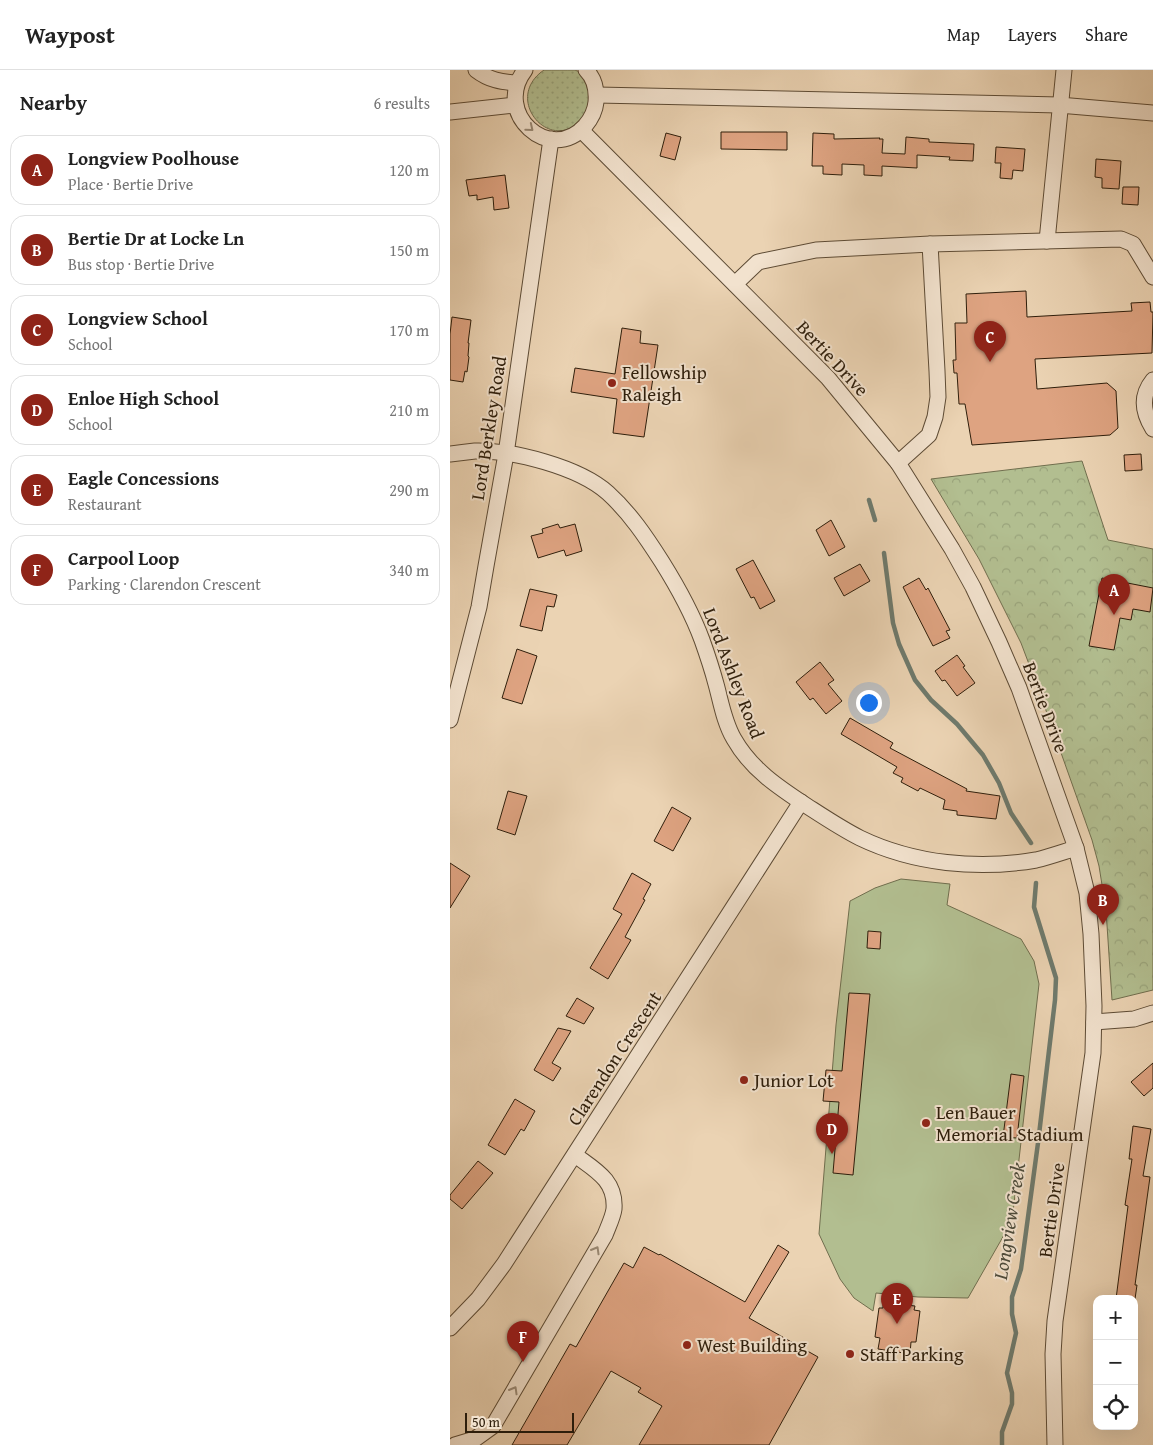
<!DOCTYPE html>
<meta charset="utf-8">
<style>
body{margin:0;font-family:"Gentium Book Plus",serif;background:#f6f6f6;color:#222}
.controls{position:absolute;right:15px;bottom:15px;display:grid;overflow:hidden;border-radius:10px;box-shadow:0 5px 20px #0002}
.controls button{width:45px;height:45px;display:grid;place-items:center;padding:0;border:0;border-bottom:1px solid #e0e0e0;background:#fff;color:#222;font:25px sans-serif}
.scale{position:absolute;left:15px;bottom:12px;width:109px;box-sizing:border-box;padding-left:5px;border:2px solid #2e1e0b;border-top:0;font-size:14px;line-height:18px;white-space:nowrap;color:#2e1e0b;-webkit-text-stroke:4px #f2e2ce;paint-order:stroke}
.you{position:absolute;left:418px;top:632px;width:18px;height:18px;margin:-12px;border:4px solid #fff;border-radius:50%;background:#1a73e8;box-shadow:0 0 0 8px #1a73e833}
.badge{display:grid;place-items:center;width:32px;height:32px;border-radius:50%;background:#8f2418;color:#fff;font-size:16px;font-weight:700}
.pin{position:absolute;translate:-50% -41px;filter:drop-shadow(0 1px 2px #0008)}
.pin::after{content:'';position:absolute;top:26px;width:18px;height:15px;background:inherit;clip-path:polygon(0 0,100% 0,50% 100%)}
.list{margin:0;padding:0;list-style:none}
h2{display:flex;justify-content:space-between;align-items:center;height:65px;margin:0;padding:0 20px;font-size:21px}
h2 small{font-size:16px;font-weight:400;color:#767676}
.list li{display:grid;grid-template-columns:32px 1fr auto;gap:15px;align-items:center;box-sizing:border-box;height:70px;margin:0 10px 10px;padding:0 10px;border:1px solid #e0e0e0;border-radius:15px}
.list b{display:block;font-size:19px;white-space:nowrap}
.list p{margin:0;font-size:16px;white-space:nowrap;color:#767676}
.list em{font-size:16px;font-style:normal;color:#767676}
.icon{flex:none;width:28px;height:28px;fill:none;stroke:currentColor;stroke-width:2;stroke-linecap:round;stroke-linejoin:round}
.map{position:relative;flex:none;width:703px;height:1375px;overflow:hidden}
header{display:flex;align-items:center;gap:30px;box-sizing:border-box;height:70px;padding:0 25px;background:#fff;border-bottom:1px solid #e0e0e0}
header strong{font-size:24px}
nav{display:flex;gap:28px;margin-inline-start:auto;font-size:18px}
main{display:flex}
aside{flex:1;background:#fff}
.map>svg:first-child{display:block}
</style>
<header>
<strong>Waypost</strong>
<nav><a>Map</a><a>Layers</a><a>Share</a></nav>
</header>
<main>
<aside>
<h2>Nearby<small>6 results</small></h2>
<ul class="list">
<li><span class="badge">A</span><div><b>Longview Poolhouse</b><p>Place · Bertie Drive</p></div><em>120 m</em></li>
<li><span class="badge">B</span><div><b>Bertie Dr at Locke Ln</b><p>Bus stop · Bertie Drive</p></div><em>150 m</em></li>
<li><span class="badge">C</span><div><b>Longview School</b><p>School</p></div><em>170 m</em></li>
<li><span class="badge">D</span><div><b>Enloe High School</b><p>School</p></div><em>210 m</em></li>
<li><span class="badge">E</span><div><b>Eagle Concessions</b><p>Restaurant</p></div><em>290 m</em></li>
<li><span class="badge">F</span><div><b>Carpool Loop</b><p>Parking · Clarendon Crescent</p></div><em>340 m</em></li>
</ul>
</aside>
<div class="map">
<svg width="703" height="1375" viewBox="0 0 703 1375">
<defs>
<pattern id="grass-dots" width="8" height="8" patternUnits="userSpaceOnUse" patternTransform="scale(1.25)"><rect width="8" height="8" fill="#b2be90"/><path d="M2 2h.1M6 6h.1" fill="none" stroke="#99a37b" stroke-width="1.8" stroke-linecap="round"/></pattern>
<pattern id="forest-crowns" width="20" height="18" patternUnits="userSpaceOnUse" patternTransform="scale(1.25)"><rect width="20" height="18" fill="#b2be90"/><path d="M2 6a3 3 0 1 1 6 0M12 15a3 3 0 1 1 6 0" fill="none" stroke="#99a37b"/></pattern>
</defs>
<rect width="100%" height="100%" fill="#ebd3b3"/>
<filter id="stains"><feTurbulence type="fractalNoise" baseFrequency=".004" numOctaves="4"/><feColorMatrix values="0 0 0 0 .2 0 0 0 0 .09 0 0 0 0 .02 0 0 0 .5 -.17"/></filter>
<radialGradient id="worn" r=".72"><stop offset=".6" stop-color="#630" stop-opacity="0"/><stop offset="1" stop-color="#630" stop-opacity=".3"/></radialGradient>
<!-- grass -->
<path fill="url(#grass-dots)" stroke="#706e4e" d="M 94,0 C 103,0 116,0 125,0 C 141,6 142,30 137,43 C 135,47 132,49 129,52 C 98,82 53,28 94,0 Z"/>
<!-- forest -->
<path fill="url(#forest-crowns)" stroke="#706e4e" d="M 632,391 L 658,470 L 703,479 L 703,920 L 662,930 L 656,840 L 649,796 L 642,770 L 588,618 L 571,573 L 529,489 L 481,409 Z"/>
<!-- pitch -->
<path fill="#b2be90" stroke="#706e4e" d="M 451,809 L 500,814 L 497,835 L 571,869 L 584,891 L 589,914 L 562,1151 L 518,1228 L 468,1227 L 426,1223 L 423,1241 L 404,1228 L 390,1209 L 369,1164 L 386,955 L 400,831 L 425,818 Z"/>
<g fill="none" stroke-linecap="round" stroke-linejoin="round">
<!-- stream -->
<g stroke="#6e7a6d" stroke-width="4.5">
<path d="M 419,430 L 425,450"/>
<path d="M 434,483 L 443,553 L 449,574 L 465,610 L 481,630 L 507,654 L 533,685 L 549,713 L 561,743 L 581,773"/>
<path d="M 552,1375 L 552,1362 L 562,1334 L 562,1323 L 557,1303 L 566,1263 L 562,1244 L 562,1227 L 571,1199 L 588,1073 L 605,930 L 606,908 L 584,837 L 586,813"/>
</g>
</g>
<!-- building -->
<g fill="#dea381" stroke="#2e1e0b">
<path d="M 271,62 L 337,62 L 337,80 L 271,79 Z"/>
<path d="M 216,63 L 231,67 L 225,90 L 210,86 Z"/>
<path d="M 363,63 L 384,64 L 384,69 L 430,68 L 429,69 L 433,69 L 432,83 L 455,84 L 456,67 L 479,69 L 479,72 L 524,74 L 523,91 L 499,90 L 500,87 L 467,85 L 467,98 L 432,96 L 432,106 L 414,105 L 414,95 L 392,94 L 392,105 L 373,104 L 373,96 L 362,96 Z"/>
<path d="M 546,77 L 575,79 L 573,101 L 563,100 L 562,109 L 550,108 L 551,93 L 545,93 Z"/>
<path d="M 646,89 L 671,91 L 669,119 L 652,118 L 652,108 L 645,107 Z"/>
<path d="M 55,105 L 59,138 L 44,140 L 43,127 L 27,130 L 27,125 L 19,126 L 16,110 Z"/>
<path d="M 673,117 L 689,117 L 688,135 L 672,134 Z"/>
<path d="M 576,221 L 577,247 L 682,241 L 681,233 L 700,232 L 701,242 L 703,242 L 702,283 L 585,289 L 587,319 L 657,313 L 666,321 L 668,358 L 660,365 L 522,375 L 515,334 L 509,334 L 507,303 L 504,303 L 503,290 L 506,290 L 505,253 L 517,253 L 516,224 Z"/>
<path d="M 2,247 L 21,250 L 18,273 L 19,273 L 18,286 L 19,287 L 17,302 L 15,301 L 13,312 L 0,310 L 0,264 Z"/>
<path d="M 172,258 L 191,261 L 190,273 L 208,275 L 194,367 L 163,363 L 167,329 L 121,322 L 125,298 L 165,304 Z"/>
<path d="M 691,384 L 692,400 L 675,401 L 674,385 Z"/>
<path d="M 381,450 L 395,477 L 379,486 L 366,460 Z"/>
<path d="M 108,454 L 110,458 L 125,454 L 132,481 L 116,486 L 114,480 L 88,488 L 81,466 L 93,463 L 92,459 Z"/>
<path d="M 303,490 L 325,531 L 310,539 L 304,527 L 301,528 L 286,499 Z"/>
<path d="M 410,494 L 420,511 L 394,526 L 384,508 Z"/>
<path d="M 469,508 L 476,520 L 478,518 L 500,560 L 496,561 L 500,568 L 483,576 L 453,517 Z"/>
<path d="M 652,508 L 703,518 L 700,542 L 683,539 L 681,550 L 670,548 L 664,580 L 639,576 Z"/>
<path d="M 80,519 L 107,525 L 104,537 L 97,536 L 92,561 L 70,556 Z"/>
<path d="M 67,579 L 87,586 L 72,634 L 52,628 Z"/>
<path d="M 507,585 L 515,596 L 513,597 L 525,613 L 507,626 L 495,610 L 492,611 L 485,601 Z"/>
<path d="M 370,592 L 384,610 L 378,614 L 392,631 L 376,644 L 363,628 L 360,630 L 346,612 Z"/>
<path d="M 400,648 L 443,673 L 440,678 L 517,719 L 516,721 L 550,726 L 546,749 L 507,745 L 507,741 L 493,739 L 495,730 L 470,718 L 468,721 L 451,712 L 453,708 L 443,703 L 447,697 L 391,664 Z"/>
<path d="M 58,721 L 77,726 L 65,765 L 47,759 Z"/>
<path d="M 222,737 L 241,748 L 223,781 L 204,771 Z"/>
<path d="M 0,793 L 20,806 L 0,838 Z"/>
<path d="M 182,803 L 201,814 L 193,829 L 195,830 L 175,867 L 181,870 L 158,909 L 140,898 L 172,844 L 163,839 Z"/>
<path d="M 418,861 L 431,862 L 430,879 L 417,878 Z"/>
<path d="M 399,923 L 420,924 L 403,1105 L 383,1103 L 389,1032 L 373,1031 L 376,1000 L 392,1001 Z"/>
<path d="M 127,928 L 144,938 L 134,954 L 116,946 Z"/>
<path d="M 108,958 L 121,961 L 102,993 L 111,998 L 103,1011 L 84,1000 Z"/>
<path d="M 703,993 L 703,1018 L 694,1026 L 681,1012 Z"/>
<path d="M 561,1004 L 574,1006 L 567,1068 L 553,1067 Z"/>
<path d="M 65,1029 L 85,1041 L 74,1061 L 71,1059 L 55,1085 L 38,1075 Z"/>
<path d="M 683,1056 L 701,1059 L 693,1106 L 700,1107 L 685,1215 L 687,1215 L 685,1229 L 666,1229 L 678,1136 L 675,1135 L 682,1089 L 679,1089 Z"/>
<path d="M 28,1091 L 43,1103 L 12,1139 L 0,1129 L 0,1125 Z"/>
<path d="M 328,1175 L 339,1182 L 299,1248 L 368,1287 L 319,1375 L 189,1375 L 212,1336 L 188,1322 L 191,1318 L 161,1301 L 117,1375 L 62,1375 L 120,1274 L 126,1277 L 174,1193 L 183,1198 L 194,1177 L 209,1185 L 210,1184 L 295,1232 Z"/>
<path d="M 447,1234 L 465,1236 L 464,1240 L 470,1241 L 466,1272 L 461,1272 L 460,1284 L 428,1279 L 430,1268 L 425,1267 L 429,1238 L 433,1238 L 433,1235 L 446,1237 Z"/>
</g>
<g fill="none" stroke-linecap="round" stroke-linejoin="round">
<!-- minor casing -->
<g stroke="#5d4b35" stroke-width="17">
<g id="minor">
<path d="M 26,0 C 39,10 51,12 67,13"/>
<path d="M 75,0 C 42,43 100,95 135,56 C 141,49 145,42 146,32 C 147,20 145,9 136,0"/>
<path d="M 147,25 L 609,35 L 703,43"/>
<path d="M 0,42 L 65,35"/>
<path d="M 131,60 L 378,308 L 448,393 L 502,479 L 523,517 L 549,572 L 569,618 L 626,778 L 637,823 L 641,864 L 644,936 L 643,983 L 605,1251 L 603,1284 L 605,1375"/>
<path d="M 597,171 L 614,0"/>
<path d="M 480,174 L 671,169 L 683,174 L 703,207"/>
<path d="M 285,214 L 308,192 L 366,180 L 480,174 L 487,301 L 488,327 L 485,347 L 479,365 L 448,393"/>
<path d="M 703,310 C 690,326 693,343 703,359"/>
<path d="M 0,384 C 8,383 17,382 25,381 C 63,380 129,397 158,423 C 180,443 196,467 212,492 C 227,516 242,543 252,570 C 257,584 262,599 266,614 C 271,632 274,652 284,669 C 301,699 328,717 357,736 C 374,747 392,759 410,768 C 464,794 528,800 586,790 C 599,787 613,782 626,778"/>
<path d="M 0,650 L 29,537 L 36,496 L 56,384 L 101,69"/>
<path d="M 644,952 L 684,949 L 703,943"/>
<path d="M 0,1258 L 28,1229 L 54,1194 L 351,732"/>
<path d="M 5,1375 L 25,1369 L 43,1356 L 155,1165 C 158,1157 163,1147 164,1139 C 166,1110 145,1100 125,1085"/>
</g>
</g>
<!-- minor -->
<use href="#minor" stroke="#f2e2ce" stroke-width="15"/>
</g>
<!-- one-way arrows -->
<defs><path id="oneway-chevron" d="M-2-3.5L2.5 0L-2 3.5" fill="none" stroke-width="1.6" stroke-linecap="round" stroke-linejoin="round" transform="scale(1.25)"/></defs>
<g stroke="#9a8a76">
<use href="#oneway-chevron" transform="translate(80 58) rotate(39)"/>
<use href="#oneway-chevron" transform="translate(146 1180) rotate(-60)"/>
<use href="#oneway-chevron" transform="translate(64 1320) rotate(-60)"/>
</g>
<!-- markers -->
<g fill="#8f2418" stroke="#f2e2ce" stroke-width="2">
<circle cx="162" cy="313" r="5"/>
<circle cx="294" cy="1010" r="5"/>
<circle cx="476" cy="1053" r="5"/>
<circle cx="237" cy="1275" r="5"/>
<circle cx="400" cy="1284" r="5"/>
</g>
<g text-anchor="middle" stroke-width="4" stroke-linejoin="round" paint-order="stroke">
<!-- street labels -->
<g font-size="19" fill="#2e1e0b" stroke="#f2e2ce">
<text transform="translate(383 288) rotate(47)" y="7">Bertie Drive</text>
<text transform="translate(38 358) rotate(-81)" y="7">Lord Berkley Road</text>
<text transform="translate(284 603) rotate(69)" y="7">Lord Ashley Road</text>
<text transform="translate(596 637) rotate(69)" y="7">Bertie Drive</text>
<text transform="translate(164 988) rotate(-57)" y="7">Clarendon Crescent</text>
<text transform="translate(601 1140) rotate(-82)" y="7">Bertie Drive</text>
</g>
<!-- poi labels -->
<g font-size="19" fill="#2e1e0b" stroke="#f2e2ce" text-anchor="start">
<text x="172" y="309">Fellowship<tspan x="172" dy="22">Raleigh</tspan></text>
<text x="304" y="1017">Junior Lot</text>
<text x="486" y="1049">Len Bauer<tspan x="486" dy="22">Memorial Stadium</tspan></text>
<text x="247" y="1282">West Building</text>
<text x="410" y="1291">Staff Parking</text>
</g>
<!-- water labels -->
<g font-size="20" font-style="italic" fill="#4e4c3c" stroke="#f2e2ce">
<text transform="translate(559 1151) rotate(-81)" y="7">Longview Creek</text>
</g>
</g>
<rect width="100%" height="100%" filter="url(#stains)"/>
<rect width="100%" height="100%" fill="url(#worn)"/>
</svg>
<div class="controls">
<button>+</button>
<button>−</button>
<button><svg class="icon" aria-label="locate" viewBox="0 0 24 24"><circle cx="12" cy="12" r="6"/><path d="M12 2v4M12 18v4M2 12h4M18 12h4"/></svg></button>
</div>
<div class="scale">50 m</div>
<div class="you"></div>
<div class="pin badge" style="left:664px;top:545px">A</div>
<div class="pin badge" style="left:653px;top:855px">B</div>
<div class="pin badge" style="left:540px;top:292px">C</div>
<div class="pin badge" style="left:382px;top:1084px">D</div>
<div class="pin badge" style="left:447px;top:1254px">E</div>
<div class="pin badge" style="left:73px;top:1292px">F</div>
</div>
</main>
